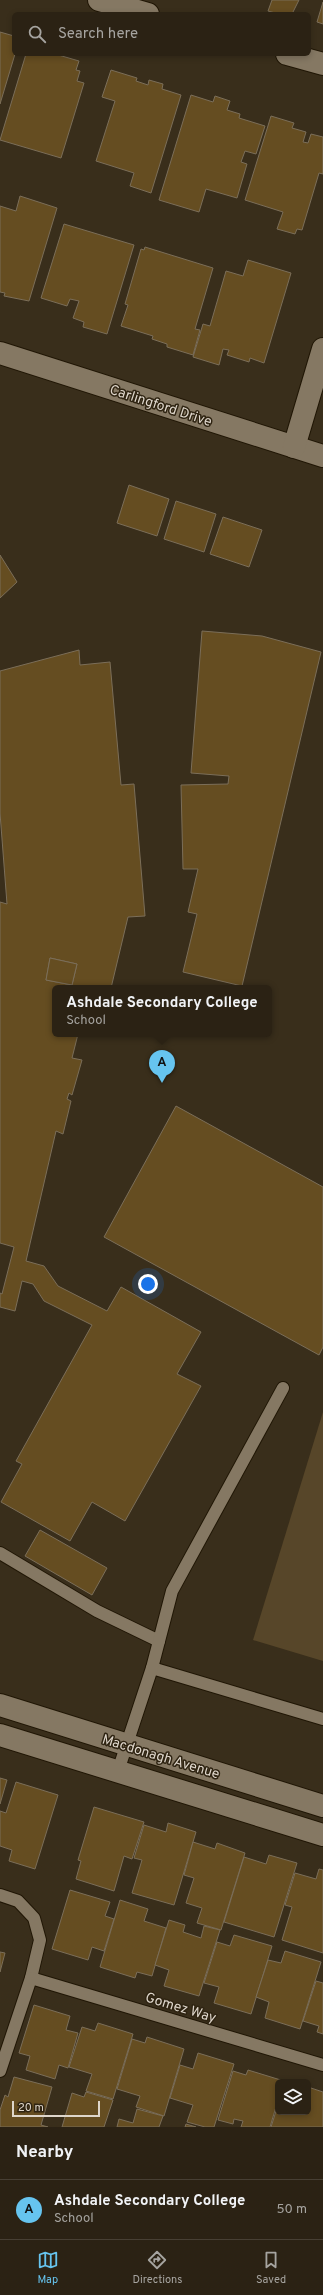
<!DOCTYPE html>
<style>
body{margin:0;font-family:Overpass,sans-serif;background:#332a1d;color:#f1f3f6}
.controls{position:absolute;right:12px;bottom:12px;display:grid;overflow:hidden;border-radius:6px;box-shadow:0 2px 6px #0003}
.controls button{width:36px;height:36px;display:grid;place-items:center;padding:0;border:0;border-bottom:1px solid #473f34;background:#2b2214;color:#f1f3f6;font:20px sans-serif}
.scale{position:absolute;left:12px;bottom:10px;width:88px;box-sizing:border-box;padding-left:4px;border:2px solid #ded6cb;border-top:0;font-size:11px;line-height:14px;white-space:nowrap;color:#ded6cb;-webkit-text-stroke:3px #2f2412;paint-order:stroke}
.you{position:absolute;left:148px;top:1284px;width:14px;height:14px;margin:-10px;border:3px solid #fff;border-radius:50%;background:#1a73e8;box-shadow:0 0 0 6px #1a73e833}
.badge{display:grid;place-items:center;width:26px;height:26px;border-radius:50%;background:#66c4ef;color:#111;font-size:13px;font-weight:700}
.pin{position:absolute;translate:-50% -33px;filter:drop-shadow(0 1px 2px #0008)}
.pin::after{content:'';position:absolute;top:21px;width:14px;height:12px;background:inherit;clip-path:polygon(0 0,100% 0,50% 100%)}
.popup{position:absolute;left:52px;top:985px;width:220px;height:52px;box-sizing:border-box;display:grid;place-content:center;border-radius:6px;background:#2b2214;filter:drop-shadow(0 1px 3px #0005);font-size:13px;white-space:nowrap;color:#a6a4a0}
.popup b{font-size:15px;color:#f1f3f6}
.popup::after{content:'';position:absolute;left:50%;top:100%;margin-left:-8px;border:8px solid transparent;border-top-color:#2b2214}
.list{margin:0;padding:0;list-style:none}
h2{display:flex;justify-content:space-between;align-items:center;height:52px;margin:0;padding:0 16px;font-size:17px}
h2 small{font-size:13px;font-weight:400;color:#a6a4a0}
.list li{display:grid;grid-template-columns:26px 1fr auto;gap:12px;align-items:center;box-sizing:border-box;height:60px;padding:0 16px;border-top:1px solid #473f34}
.list b{display:block;font-size:15px;white-space:nowrap}
.list p{margin:0;font-size:13px;white-space:nowrap;color:#a6a4a0}
.list em{font-size:13px;font-style:normal;color:#a6a4a0}
.icon{flex:none;width:22px;height:22px;fill:none;stroke:currentColor;stroke-width:2;stroke-linecap:round;stroke-linejoin:round}
.map{position:relative;flex:none;width:323px;height:2127px;overflow:hidden}
.search{position:absolute;background:#2b2214;box-shadow:0 2px 6px #0003;left:12px;right:12px;top:12px;height:44px;display:flex;align-items:center;gap:10px;box-sizing:border-box;padding:0 14px;border-radius:6px;color:#a6a4a0;font-size:15px}
.sheet{height:112px;background:#2b2214}
nav{display:flex;justify-content:space-around;align-items:center;box-sizing:border-box;height:56px;border-top:1px solid #473f34;background:#2b2214;font-size:11px;color:#a6a4a0}
nav a{display:grid;justify-items:center;gap:2px}
nav .on{color:#66c4ef}
.map>svg:first-child{display:block}
</style>
<div class="map">
<svg width="323" height="2127" viewBox="0 0 323 2127">
<rect width="100%" height="100%" fill="#392e1b"/>
<!-- green -->
<path fill="#574629" d="M 323,1412 L 323,1661 L 253,1640 Z"/>
<!-- building -->
<g fill="#654d21" stroke="#7b6e59" fill-rule="evenodd">
<path d="M 272,0 L 299,0 L 292,14 L 279,14 L 268,11 Z"/>
<path d="M 323,2 L 323,24 L 317,22 Z"/>
<path d="M 0,32 L 14,36 L 15,54 L 0,104 Z"/>
<path d="M 26,54 L 55,54 L 79,61 L 76,70 L 80,71 L 77,81 L 84,83 L 61,158 L 0,140 Z"/>
<path d="M 111,70 L 137,78 L 136,81 L 148,85 L 149,80 L 163,84 L 162,89 L 181,95 L 151,193 L 130,186 L 134,173 L 96,161 L 115,101 L 102,97 Z"/>
<path d="M 191,95 L 213,102 L 215,96 L 230,101 L 227,110 L 240,114 L 239,118 L 265,126 L 256,154 L 245,151 L 241,162 L 247,164 L 237,198 L 206,189 L 199,212 L 159,200 Z"/>
<path d="M 271,116 L 294,123 L 292,128 L 306,132 L 303,142 L 308,143 L 311,134 L 323,137 L 323,174 L 319,173 L 302,230 L 297,229 L 295,234 L 277,229 L 283,212 L 245,200 Z"/>
<path d="M 20,196 L 57,208 L 29,301 L 4,296 L 5,293 L 0,292 L 0,206 L 16,211 Z"/>
<path d="M 64,224 L 134,245 L 107,334 L 83,327 L 84,322 L 73,318 L 79,301 L 70,299 L 67,306 L 41,298 Z"/>
<path d="M 145,247 L 213,268 L 195,329 L 200,330 L 193,355 L 167,347 L 167,344 L 152,339 L 153,336 L 121,326 L 128,305 L 125,304 L 141,249 L 144,250 Z"/>
<path d="M 248,260 L 291,273 L 264,363 L 250,358 L 249,362 L 227,355 L 229,350 L 223,349 L 219,365 L 193,357 L 203,324 L 210,326 L 226,271 L 243,276 Z"/>
<path d="M 129,485 L 169,499 L 157,536 L 117,523 Z"/>
<path d="M 176,501 L 216,514 L 204,552 L 164,539 Z"/>
<path d="M 223,517 L 262,530 L 249,567 L 210,554 Z"/>
<path d="M 0,555 L 17,582 L 0,598 Z"/>
<path d="M 202,631 L 262,636 L 321,652 L 242,986 L 183,972 L 197,914 L 188,912 L 198,869 L 183,869 L 181,785 L 228,784 L 229,776 L 191,773 Z"/>
<path d="M 79,650 L 80,665 L 110,662 L 121,785 L 134,784 L 145,916 L 128,917 L 111,988 L 55,988 L 55,1034 L 78,1034 L 72,1058 L 82,1060 L 72,1095 L 69,1093 L 67,1099 L 71,1101 L 63,1134 L 56,1131 L 26,1261 L 44,1266 L 58,1286 L 107,1311 L 121,1287 L 201,1332 L 177,1374 L 201,1386 L 125,1521 L 92,1502 L 70,1541 L 1,1502 L 22,1464 L 16,1461 L 92,1325 L 44,1301 L 33,1284 L 22,1281 L 15,1311 L 0,1307 L 0,1293 L 2,1294 L 14,1247 L 0,1243 L 0,902 L 7,904 L 0,813 L 0,671 ZM 50,958 L 77,964 L 72,985 L 46,980 Z"/>
<path d="M 50,958 L 77,964 L 72,985 L 46,980 Z"/>
<path d="M 176,1106 L 323,1187 L 323,1347 L 319,1355 L 104,1237 Z"/>
<path d="M 40,1530 L 107,1568 L 92,1595 L 25,1556 Z"/>
<path d="M 0,1778 L 7,1780 L 0,1804 Z"/>
<path d="M 16,1782 L 58,1795 L 35,1869 L 9,1861 L 12,1850 L 0,1846 L 0,1811 L 6,1813 Z"/>
<path d="M 94,1807 L 144,1822 L 132,1859 L 124,1856 L 114,1891 L 76,1879 L 81,1861 L 78,1860 Z"/>
<path d="M 168,1823 L 196,1832 L 174,1905 L 132,1893 L 142,1860 L 134,1858 L 144,1825 L 166,1832 Z"/>
<path d="M 193,1842 L 215,1849 L 217,1843 L 245,1853 L 221,1930 L 197,1923 L 202,1908 L 186,1903 L 194,1878 L 184,1875 Z"/>
<path d="M 269,1855 L 297,1863 L 274,1937 L 224,1922 L 244,1857 L 266,1864 Z"/>
<path d="M 319,1869 L 323,1870 L 323,1953 L 282,1940 L 292,1907 L 285,1905 L 295,1873 L 316,1879 Z"/>
<path d="M 70,1890 L 110,1902 L 105,1916 L 114,1919 L 104,1951 L 92,1947 L 88,1960 L 52,1949 Z"/>
<path d="M 120,1900 L 148,1909 L 144,1921 L 166,1928 L 152,1976 L 137,1972 L 135,1978 L 100,1967 Z"/>
<path d="M 169,1920 L 185,1925 L 183,1932 L 201,1938 L 204,1926 L 220,1930 L 199,1996 L 164,1986 L 169,1970 L 155,1965 Z"/>
<path d="M 234,1935 L 272,1946 L 251,2014 L 214,2003 L 219,1987 L 204,1983 L 217,1942 L 230,1946 Z"/>
<path d="M 285,1951 L 321,1962 L 300,2029 L 265,2018 L 269,2002 L 256,1997 L 268,1960 L 281,1963 Z"/>
<path d="M 0,1952 L 5,1953 L 0,1972 Z"/>
<path d="M 316,1981 L 323,1983 L 323,2034 L 317,2032 L 319,2026 L 303,2021 Z"/>
<path d="M 34,2005 L 70,2016 L 66,2030 L 78,2033 L 68,2068 L 59,2065 L 55,2079 L 26,2070 L 30,2056 L 19,2053 Z"/>
<path d="M 98,2023 L 133,2034 L 113,2099 L 86,2091 L 92,2074 L 69,2067 L 82,2027 L 95,2031 Z"/>
<path d="M 147,2037 L 184,2049 L 164,2116 L 136,2107 L 140,2096 L 117,2089 L 132,2039 L 145,2043 Z"/>
<path d="M 198,2053 L 234,2064 L 214,2127 L 205,2127 L 187,2122 L 193,2105 L 170,2098 L 180,2065 L 193,2069 Z"/>
<path d="M 248,2070 L 284,2081 L 278,2082 L 278,2100 L 270,2127 L 241,2127 L 243,2121 L 234,2119 L 233,2124 L 218,2120 L 233,2071 L 246,2075 Z"/>
<path d="M 14,2077 L 52,2087 L 41,2125 L 48,2127 L 0,2127 L 0,2110 L 5,2095 L 8,2097 Z"/>
<path d="M 308,2087 L 323,2092 L 323,2127 L 271,2127 L 278,2105 L 278,2112 L 308,2112 Z"/>
<path d="M 86,2092 L 113,2100 L 104,2127 L 62,2127 L 72,2093 L 84,2097 Z"/>
<path d="M 137,2109 L 163,2116 L 159,2127 L 117,2127 L 119,2119 L 133,2123 Z"/>
<path d="M 186,2124 L 196,2127 L 185,2127 Z"/>
</g>
<g fill="none" stroke-linecap="round" stroke-linejoin="round">
<!-- service casing -->
<g stroke="#201605" stroke-width="14">
<g id="service">
<path d="M 0,1553 L 97,1611 L 159,1641"/>
<path d="M 152,1668 L 323,1719"/>
<path d="M 118,1771 L 152,1668 L 172,1591 L 283,1388"/>
<path d="M 0,1895 L 18,1901 L 34,1918 L 40,1940 L 31,1978 L 0,2071"/>
<path d="M 31,1978 L 323,2065"/>
</g>
</g>
<!-- minor casing -->
<g stroke="#201605" stroke-width="24">
<g id="minor">
<path d="M 99,0 L 148,14"/>
<path d="M 287,54 L 323,64"/>
<path d="M 0,353 L 323,456"/>
<path d="M 294,447 L 323,349"/>
<path d="M 0,1705 L 323,1806"/>
<path d="M 0,1735 L 323,1835"/>
</g>
</g>
<!-- service -->
<use href="#service" stroke="#857863" stroke-width="12"/>
<!-- minor -->
<use href="#minor" stroke="#857863" stroke-width="22"/>
</g>
<g text-anchor="middle" stroke-width="3" stroke-linejoin="round" paint-order="stroke">
<!-- street labels -->
<g font-size="14" fill="#ded6cb" stroke="#2f2412">
<text transform="translate(161 405) rotate(18)" y="5">Carlingford Drive</text>
<text transform="translate(161 1756) rotate(17)" y="5">Macdonagh Avenue</text>
<text transform="translate(181 2007) rotate(17)" y="5">Gomez Way</text>
</g>
</g>
</svg>
<div class="controls">
<button><svg class="icon" aria-label="layers" viewBox="0 0 24 24"><path d="M12 4l9 5-9 5-9-5zM3 14l9 5 9-5"/></svg></button>
</div>
<div class="scale">20 m</div>
<div class="you"></div>
<div class="pin badge" style="left:162px;top:1083px">A</div>
<div class="popup"><b>Ashdale Secondary College</b>School</div>
<div class="search"><svg class="icon" aria-label="search" viewBox="0 0 24 24"><circle cx="10" cy="10" r="6"/><path d="M15 15l6 6"/></svg>Search here</div>
</div>
<section class="sheet">
<h2>Nearby<small></small></h2>
<ul class="list">
<li><span class="badge">A</span><div><b>Ashdale Secondary College</b><p>School</p></div><em>50 m</em></li>
</ul>
</section>
<nav>
<a class="on"><svg class="icon" aria-label="map" viewBox="0 0 24 24"><path d="M3 6l6-2 6 2 6-2v14l-6 2-6-2-6 2zM9 4v14M15 6v14"/></svg>Map</a>
<a><svg class="icon" aria-label="directions" viewBox="0 0 24 24"><path d="M12 3l9 9-9 9-9-9zM9 14v-3h6M13 9l2 2-2 2"/></svg>Directions</a>
<a><svg class="icon" aria-label="saved" viewBox="0 0 24 24"><path d="M7 4h10v16l-5-4-5 4z"/></svg>Saved</a>
</nav>
